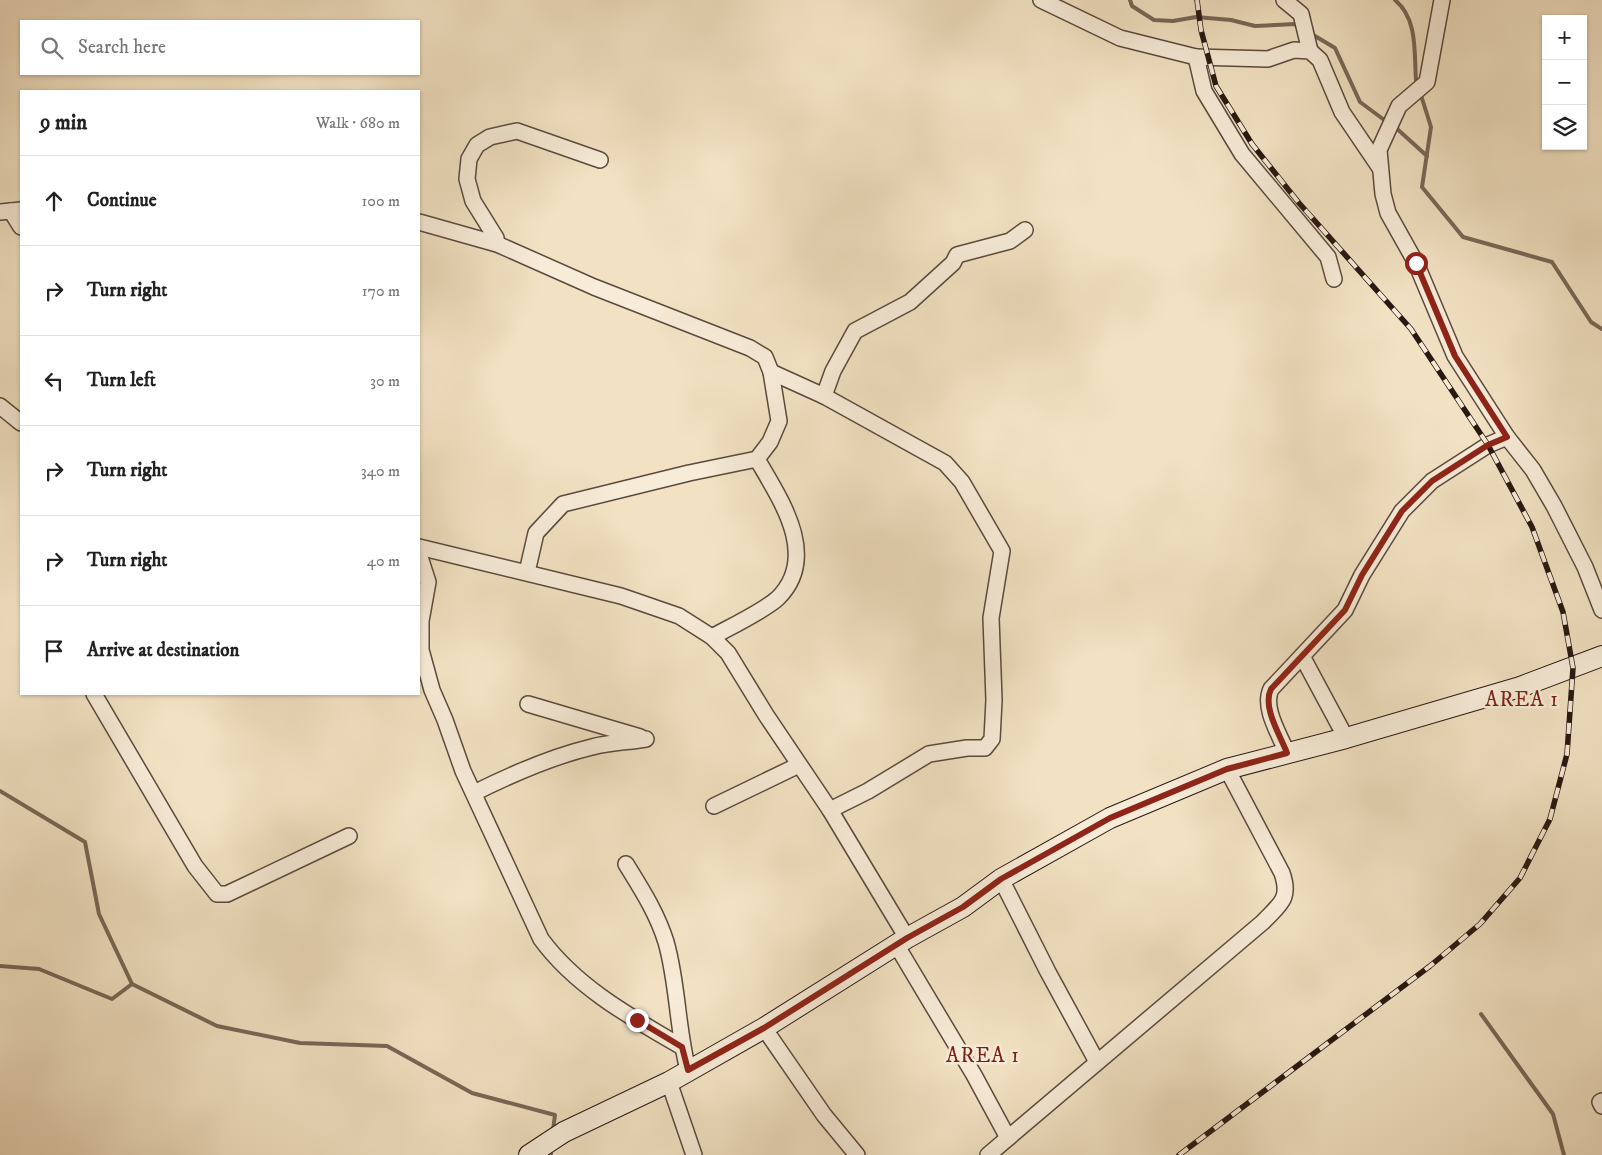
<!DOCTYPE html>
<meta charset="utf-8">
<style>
body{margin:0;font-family:"IM FELL DW Pica",serif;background:#f6f6f6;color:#222}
.controls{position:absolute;right:15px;top:15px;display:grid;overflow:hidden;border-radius:0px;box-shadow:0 1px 4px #0004}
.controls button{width:45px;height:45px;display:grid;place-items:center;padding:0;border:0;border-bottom:1px solid #e0e0e0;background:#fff;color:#222;font:25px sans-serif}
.stop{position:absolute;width:15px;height:15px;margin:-11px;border:4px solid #8f2418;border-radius:50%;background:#fff}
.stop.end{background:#8f2418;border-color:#fff;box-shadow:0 1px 5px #0008}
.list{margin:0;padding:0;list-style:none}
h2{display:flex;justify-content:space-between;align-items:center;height:65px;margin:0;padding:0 20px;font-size:21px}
h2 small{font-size:16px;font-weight:400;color:#767676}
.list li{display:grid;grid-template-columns:32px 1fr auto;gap:15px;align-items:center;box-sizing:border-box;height:90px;padding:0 20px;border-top:1px solid #e0e0e0}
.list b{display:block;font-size:19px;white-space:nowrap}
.list em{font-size:16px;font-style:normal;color:#767676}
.icon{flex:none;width:28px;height:28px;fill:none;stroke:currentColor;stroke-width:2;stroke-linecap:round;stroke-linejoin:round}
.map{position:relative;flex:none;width:1602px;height:1155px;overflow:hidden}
.search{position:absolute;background:#fff;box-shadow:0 1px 4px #0004;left:20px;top:20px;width:400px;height:55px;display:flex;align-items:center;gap:12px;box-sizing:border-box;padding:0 18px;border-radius:0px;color:#767676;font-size:19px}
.panel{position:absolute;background:#fff;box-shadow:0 1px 4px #0004;left:20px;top:90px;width:400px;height:605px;border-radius:0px}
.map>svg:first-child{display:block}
</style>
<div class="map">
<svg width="1602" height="1155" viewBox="0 0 1602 1155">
<rect width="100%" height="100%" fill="#f2e2c3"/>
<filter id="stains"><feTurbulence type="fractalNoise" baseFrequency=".004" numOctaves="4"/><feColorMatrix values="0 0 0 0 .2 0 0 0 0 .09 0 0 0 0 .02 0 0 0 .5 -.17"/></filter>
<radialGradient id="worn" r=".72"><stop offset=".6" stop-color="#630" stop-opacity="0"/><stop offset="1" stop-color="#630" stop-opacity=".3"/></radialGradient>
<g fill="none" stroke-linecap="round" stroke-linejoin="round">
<!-- stream -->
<g stroke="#786858" stroke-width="4">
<path d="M 1130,0 L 1132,6 L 1154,20 L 1173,21 L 1196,17 L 1231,20 L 1255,26 L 1295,24 L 1300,27"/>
<path d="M 1395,0 C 1418,19 1414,52 1416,80"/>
<path d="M 1310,33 L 1335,48 L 1360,102 L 1387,122"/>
<path d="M 1420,92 L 1431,127 L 1422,187 L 1463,237 L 1552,262 L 1591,322 L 1602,329"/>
<path d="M 1395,127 L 1427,156"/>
<path d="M 0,791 L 85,842 L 99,914 L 132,984 L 217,1026 L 300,1043 L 387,1046 L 472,1093 L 555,1115 L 553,1130"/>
<path d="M 0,966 L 39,969 L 112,999 L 132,984"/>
<path d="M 1481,1014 L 1553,1114 L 1564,1155"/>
<path d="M 551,1155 L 551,1153"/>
</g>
<!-- street casing -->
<g stroke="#5a4a3e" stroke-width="18">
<g id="street">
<path d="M 1041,0 L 1120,38 L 1196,57"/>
<path d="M 1284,0 L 1301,14 L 1310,51"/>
<path d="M 1442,0 L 1427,82 L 1399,106 L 1379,150 L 1383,194 L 1388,213 L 1416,263 L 1455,356 L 1507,437 L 1533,470 L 1554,506 L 1585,567 L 1602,610"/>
<path d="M 11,211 L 21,227"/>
<path d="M 0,212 L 21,210"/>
<path d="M 419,222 L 497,244 L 594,287 L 750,348 L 765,357 L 771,372 L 779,421 L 770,442 L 757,459 L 689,473 L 563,504 L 536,533 L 527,572"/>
<path d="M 497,244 L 496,238 L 473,201 L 467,179 L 469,159 L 477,145 L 490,137 L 517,131 L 600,160"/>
<path d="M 1334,279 L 1328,257 L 1242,154 L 1204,91 L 1196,57 L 1268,59 L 1294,50 L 1310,51 L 1320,60 L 1342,112 L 1380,168"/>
<path d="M 771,372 L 824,396 L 945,463 L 962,482 L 1002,551 L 991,618 L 994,700 L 992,739 L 985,748 L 967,748 L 929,754 L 868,791 L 830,810"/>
<path d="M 824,396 L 833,371 L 855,331 L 910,302 L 953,263 L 957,255 L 1010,241 L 1025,230"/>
<path d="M 0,406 L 21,423"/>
<path d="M 419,547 L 621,596 L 679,616 L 712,637 L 728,653 L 766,715 L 830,810 L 907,938"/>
<path d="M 419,554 L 428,582 L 421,621 L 421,650 L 432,690 L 445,720 L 463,771 L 541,939 C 576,987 632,1018 682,1047"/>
<path d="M 712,637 C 730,627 764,611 778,598 C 820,556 780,499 757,459"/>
<path d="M 1302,656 L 1346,738"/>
<path d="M 94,694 L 195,866 L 217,894 L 227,894 L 349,836"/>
<path d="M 528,704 L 640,737"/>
<path d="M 1287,753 C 1280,735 1262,708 1271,689 L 1345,610 L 1362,575 L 1402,511 L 1432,481 L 1488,445 L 1507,437"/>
<path d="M 474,793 C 512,774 550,757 592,747 C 610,742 628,742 646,739"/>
<path d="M 714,806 L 799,765"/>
<path d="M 626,864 C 642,890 657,913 666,942 C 678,984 677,1028 688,1070"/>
<path d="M 1001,879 L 1048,972 L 1097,1062"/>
<path d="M 897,946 L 974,1075 L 1008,1138"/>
<path d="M 764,1028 L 824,1115 L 857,1155"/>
<path d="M 669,1082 L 694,1155"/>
<path d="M 1602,1101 L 1600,1102 L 1602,1106"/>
<path d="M 988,1155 L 1263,922 C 1280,904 1291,899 1282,873 L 1227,769"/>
</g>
</g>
<!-- secondary casing -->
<g stroke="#281812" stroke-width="22">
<path id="secondary" d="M 529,1155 L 564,1132 L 669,1082 L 764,1028 L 907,938 L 963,907 L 1001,879 L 1110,818 L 1227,769 L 1346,738 L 1520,687 L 1602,656"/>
</g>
<!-- street -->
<use href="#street" stroke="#f7ecd8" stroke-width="15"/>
<!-- secondary -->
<use href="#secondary" stroke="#f7ecd8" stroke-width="20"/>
<!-- rail casing -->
<g stroke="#281812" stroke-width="5.5">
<path id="rail" d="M 1179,1155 L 1430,966 L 1480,924 L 1520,878 L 1550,819 L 1567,754 L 1573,668 L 1563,612 L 1532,527 L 1488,445 L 1411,329 L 1299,203 L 1252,144 L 1216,86 L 1201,30 L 1197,0"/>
</g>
<!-- rail -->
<use href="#rail" stroke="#f7ecd8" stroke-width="4" stroke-dasharray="11" stroke-linecap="butt"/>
</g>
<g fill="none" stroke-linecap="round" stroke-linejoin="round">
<!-- route -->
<path stroke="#8f2418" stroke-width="6" d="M 637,1020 L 682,1047 L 688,1070 L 764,1028 L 907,938 L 963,907 L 1001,879 L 1110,818 L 1227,769 L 1287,753 C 1280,735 1262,707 1271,689 L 1345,610 L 1362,575 L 1402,511 L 1432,481 L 1488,445 L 1507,437 L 1455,356 L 1416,263"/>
</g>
<g text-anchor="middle" stroke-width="5" stroke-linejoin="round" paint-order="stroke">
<!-- quarter labels -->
<g font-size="21" letter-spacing="1" fill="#7a1f14" stroke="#f7ecd8">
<text x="1522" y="706">AREA 1</text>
<text x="983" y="1062">AREA 1</text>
</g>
</g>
<rect width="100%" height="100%" filter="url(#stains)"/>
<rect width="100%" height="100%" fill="url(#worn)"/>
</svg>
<div class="controls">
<button>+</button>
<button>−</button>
<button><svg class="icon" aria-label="layers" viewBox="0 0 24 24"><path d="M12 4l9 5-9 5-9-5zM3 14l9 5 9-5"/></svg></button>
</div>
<div class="stop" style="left:1416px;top:263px"></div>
<div class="stop end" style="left:637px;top:1020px"></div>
<div class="search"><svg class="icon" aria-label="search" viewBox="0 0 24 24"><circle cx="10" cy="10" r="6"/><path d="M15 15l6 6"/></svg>Search here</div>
<section class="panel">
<h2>9 min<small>Walk · 680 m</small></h2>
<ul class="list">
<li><svg class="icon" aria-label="ahead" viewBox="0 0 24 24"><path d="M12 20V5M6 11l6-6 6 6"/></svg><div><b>Continue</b></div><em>100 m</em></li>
<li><svg class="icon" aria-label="right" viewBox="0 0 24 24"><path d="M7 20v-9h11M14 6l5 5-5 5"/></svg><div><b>Turn right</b></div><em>170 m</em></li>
<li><svg class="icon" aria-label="left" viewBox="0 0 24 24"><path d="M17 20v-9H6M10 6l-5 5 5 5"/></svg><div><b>Turn left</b></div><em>30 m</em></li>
<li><svg class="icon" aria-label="right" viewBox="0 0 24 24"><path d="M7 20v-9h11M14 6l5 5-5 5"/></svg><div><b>Turn right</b></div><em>340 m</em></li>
<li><svg class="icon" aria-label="right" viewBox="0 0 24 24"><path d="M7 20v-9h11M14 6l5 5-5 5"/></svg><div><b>Turn right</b></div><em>40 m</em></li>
<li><svg class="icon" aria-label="arrive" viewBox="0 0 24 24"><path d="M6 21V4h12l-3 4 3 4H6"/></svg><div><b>Arrive at destination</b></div></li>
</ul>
</section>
</div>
